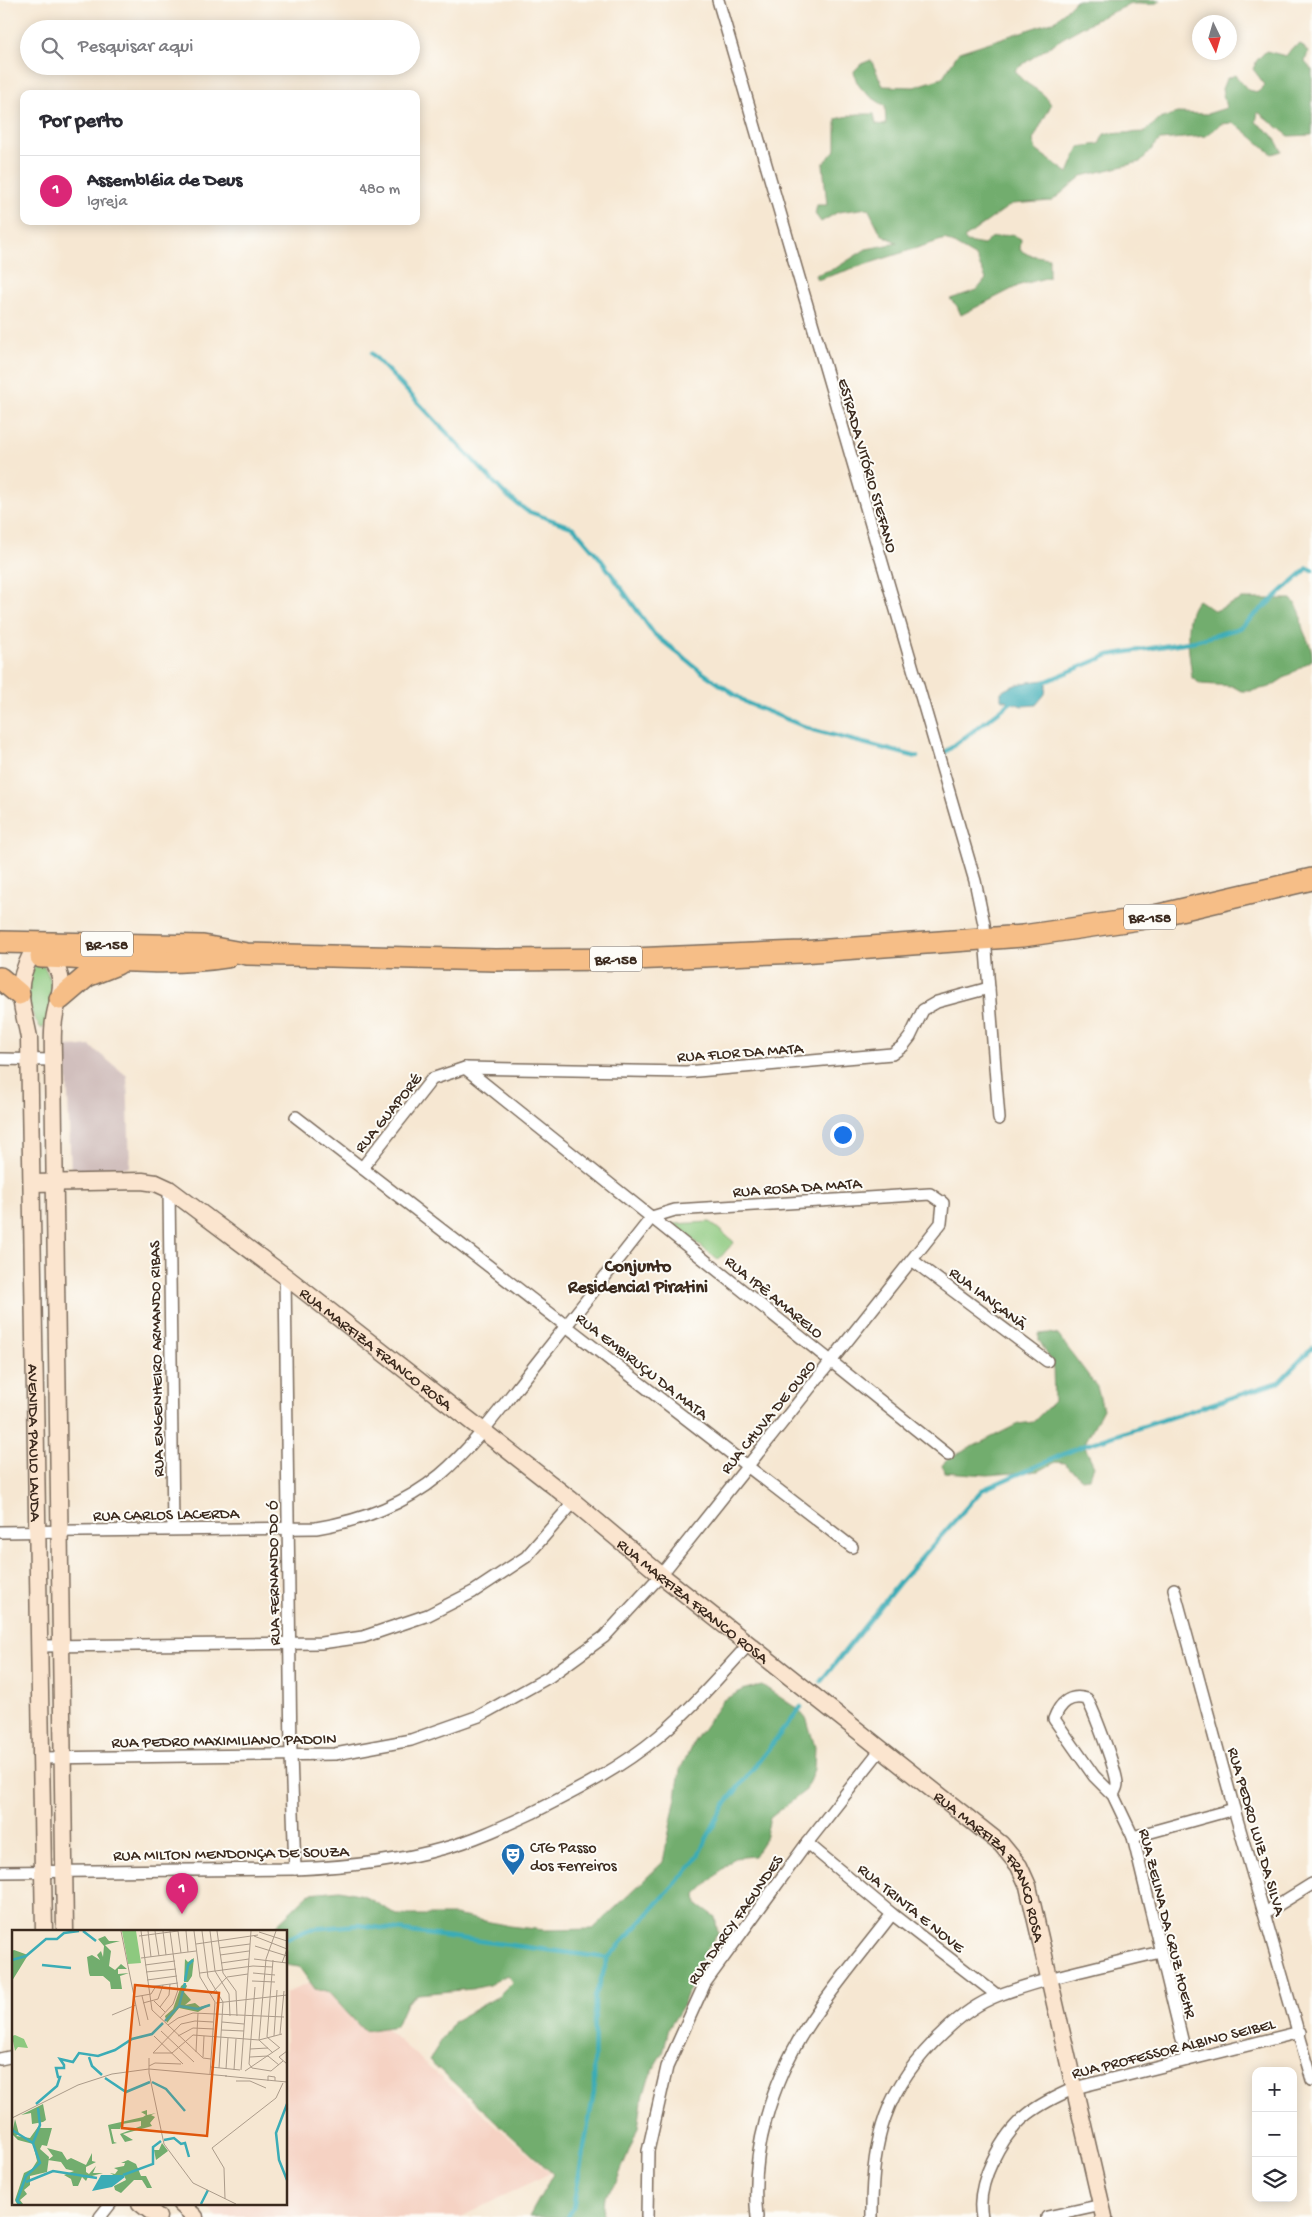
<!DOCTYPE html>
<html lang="pt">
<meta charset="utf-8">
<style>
body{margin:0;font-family:"Gochi Hand",sans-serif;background:#f7f7f7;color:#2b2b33}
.controls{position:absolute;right:15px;bottom:15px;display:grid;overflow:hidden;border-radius:10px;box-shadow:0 2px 12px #0003}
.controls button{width:45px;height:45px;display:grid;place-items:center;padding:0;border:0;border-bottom:1px solid #e1e1e2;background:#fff;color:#2b2b33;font:25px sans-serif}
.compass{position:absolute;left:1192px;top:15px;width:45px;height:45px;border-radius:50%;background:#fff;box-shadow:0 2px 12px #0003;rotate:175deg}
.you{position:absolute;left:842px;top:1134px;width:18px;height:18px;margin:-12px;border:4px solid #fff;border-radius:50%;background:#1a73e8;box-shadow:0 0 0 8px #1a73e833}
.badge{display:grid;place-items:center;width:32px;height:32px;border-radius:50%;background:#db2777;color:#fff;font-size:16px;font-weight:700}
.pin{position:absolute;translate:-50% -41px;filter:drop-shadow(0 1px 2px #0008)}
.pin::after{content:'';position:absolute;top:26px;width:18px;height:15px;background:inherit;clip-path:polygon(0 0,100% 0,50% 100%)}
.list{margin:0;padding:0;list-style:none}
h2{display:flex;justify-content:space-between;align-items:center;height:65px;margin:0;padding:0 20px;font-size:21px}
h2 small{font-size:16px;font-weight:400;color:#7c7c81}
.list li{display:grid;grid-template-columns:32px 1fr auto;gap:15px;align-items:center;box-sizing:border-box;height:70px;padding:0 20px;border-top:1px solid #e1e1e2}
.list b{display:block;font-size:19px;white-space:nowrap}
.list p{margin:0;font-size:16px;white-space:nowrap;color:#7c7c81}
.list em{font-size:16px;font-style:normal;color:#7c7c81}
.icon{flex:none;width:28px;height:28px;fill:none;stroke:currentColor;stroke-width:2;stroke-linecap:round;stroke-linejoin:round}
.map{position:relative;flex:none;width:1312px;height:2217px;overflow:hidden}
.search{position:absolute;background:#fff;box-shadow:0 2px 12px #0003;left:20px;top:20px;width:400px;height:55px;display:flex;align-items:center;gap:12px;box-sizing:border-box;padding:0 18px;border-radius:28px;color:#7c7c81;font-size:19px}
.panel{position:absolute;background:#fff;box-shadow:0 2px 12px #0003;left:20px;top:90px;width:400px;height:135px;border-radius:10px}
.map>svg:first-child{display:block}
</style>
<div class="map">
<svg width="1312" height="2217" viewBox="0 0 1312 2217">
<rect width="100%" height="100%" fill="#fdfcf7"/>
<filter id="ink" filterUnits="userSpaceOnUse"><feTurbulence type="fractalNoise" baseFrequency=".02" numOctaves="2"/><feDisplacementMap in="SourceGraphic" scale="10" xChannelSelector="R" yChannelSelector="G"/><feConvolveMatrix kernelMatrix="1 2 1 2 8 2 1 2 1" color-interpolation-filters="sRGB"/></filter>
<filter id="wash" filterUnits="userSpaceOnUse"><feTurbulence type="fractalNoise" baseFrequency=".0096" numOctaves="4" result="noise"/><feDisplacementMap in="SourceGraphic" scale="20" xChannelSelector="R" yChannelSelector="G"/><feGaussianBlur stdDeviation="1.12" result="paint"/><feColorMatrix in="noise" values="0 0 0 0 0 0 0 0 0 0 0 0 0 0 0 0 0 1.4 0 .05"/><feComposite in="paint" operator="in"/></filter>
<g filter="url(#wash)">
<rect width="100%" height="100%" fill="#f6e7d2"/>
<!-- built -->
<path fill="#f5d2c3" d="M 326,1976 L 550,2173 L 461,2217 L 217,2217 L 208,2209 L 213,2203 L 286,2203 L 286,1993 Z"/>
<!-- industrial -->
<path fill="#d1bfbd" d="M 90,1046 L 127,1076 L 130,1167 L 71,1172 L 66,1047 Z"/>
<!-- green -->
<g fill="#8dc97f" stroke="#647a4e">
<path d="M 40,961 C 56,980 56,1010 42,1029 C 27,1015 20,974 40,961 Z"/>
<path d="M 710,1222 L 734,1242 L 718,1260 L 673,1224 Z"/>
</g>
<!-- forest -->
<g fill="#72ad6e" stroke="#566c46">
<path d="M 1076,0 L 1161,0 C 1151,9 1140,1 1129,5 C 1088,21 1050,45 1015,70 C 1023,87 1044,88 1051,105 L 1033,140 L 1036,150 L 1068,173 L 1079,147 L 1099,144 L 1104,134 L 1144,132 L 1160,119 L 1177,113 L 1207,114 L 1226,108 L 1222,89 L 1226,79 L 1235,75 L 1248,90 L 1258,92 L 1265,85 L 1253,69 L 1257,60 L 1266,51 L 1286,56 L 1292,48 L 1301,44 L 1308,52 L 1305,62 L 1312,70 L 1312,135 L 1289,136 L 1258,112 L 1256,122 L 1272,134 L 1282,151 L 1272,154 L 1241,128 L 1232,123 L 1221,124 L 1206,136 L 1160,140 L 1140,162 L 1082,176 L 1052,201 L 1012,204 L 964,238 L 967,242 L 984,245 L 991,238 L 1012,234 L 1021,239 L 1020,250 L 1029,255 L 1049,258 L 1049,277 L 1020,285 L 961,315 L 957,306 L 950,299 L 977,290 L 986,279 L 976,257 L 945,239 L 817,280 L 815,275 L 836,268 L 866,249 L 898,243 L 881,234 L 868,208 L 838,212 L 821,222 L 815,214 L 817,205 L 827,205 L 823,164 L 836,149 L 836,119 L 857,114 L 874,114 L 876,124 L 886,125 L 885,106 C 870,96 856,90 854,71 L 861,64 L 871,60 L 883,86 L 914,87 L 942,78 L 959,52 L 1055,21 Z"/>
<path d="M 1242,599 L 1291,599 C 1306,615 1298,617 1304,632 C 1309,644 1312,646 1312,660 L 1270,687 L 1251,691 L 1241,691 L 1232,686 L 1201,684 L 1192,678 C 1190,656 1181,617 1198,600 L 1215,611 Z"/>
<path d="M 1049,1333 L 1058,1335 L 1097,1387 L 1103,1409 L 1086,1441 L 1085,1447 L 1094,1466 L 1089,1478 L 1082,1479 L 1064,1463 L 1056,1462 L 1038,1471 L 988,1475 L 944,1472 L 942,1465 L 948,1459 L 1018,1424 L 1033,1422 L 1054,1401 L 1053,1365 L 1039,1340 L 1039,1334 Z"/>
<path d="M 762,1685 L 799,1710 L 807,1720 L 815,1747 L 814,1769 L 806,1790 L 770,1818 L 765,1839 L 754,1856 L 734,1858 L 696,1895 L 697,1904 L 715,1917 L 718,1934 L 704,1953 L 682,2007 L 669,2028 L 663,2053 L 649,2077 L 642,2101 L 638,2128 L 616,2183 L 604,2197 L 602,2217 L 529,2217 L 553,2174 L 429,2060 L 454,2021 L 497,1997 L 512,1982 L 507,1975 L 489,1985 L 472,1989 L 418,1994 L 406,2003 L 396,2026 L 364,2031 L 329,1993 L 315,1989 L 299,1967 L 286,1965 L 286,1931 L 270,1931 L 310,1893 L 340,1890 L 363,1895 L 397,1915 L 455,1915 L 510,1926 L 544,1930 L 593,1929 L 663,1862 L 676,1797 L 680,1770 L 693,1743 L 714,1713 L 723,1700 L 745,1689 Z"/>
</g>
<!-- water -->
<path fill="#3bacb6" stroke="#3b6b6a" d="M 1047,680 L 1045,694 L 1036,705 L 1022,706 L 1001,699 L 1001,692 C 1014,683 1031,681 1047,680 Z"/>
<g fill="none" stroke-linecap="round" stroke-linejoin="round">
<!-- stream -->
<g stroke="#3bacb6" stroke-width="4.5">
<path d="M 372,354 L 506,495 L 527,511 L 574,528 L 599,557 L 654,634 L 699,670 L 747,703 L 813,730 L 917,757"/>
<path d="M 1042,683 L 1109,655 L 1195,641 L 1240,628 L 1308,568 L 1312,570"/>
<path d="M 944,753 L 1014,700"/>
<path d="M 821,1681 L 900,1582 L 982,1490 L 1080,1447 L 1279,1382 L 1312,1348"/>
<path d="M 286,1939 L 310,1929 L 359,1925 L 608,1958"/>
<path d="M 568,2217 L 573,2208 L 594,2092 L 595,1997 L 608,1958 L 694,1863 L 723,1807 L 801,1707"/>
</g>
</g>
</g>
<g filter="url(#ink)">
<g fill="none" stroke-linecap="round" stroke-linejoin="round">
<!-- street casing -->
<g stroke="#7c6c5d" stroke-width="14">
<g id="street">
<path d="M 718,0 L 975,881 L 984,924 L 999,1119"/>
<path d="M 0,1059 L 53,1060"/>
<path d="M 465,1068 L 948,1455"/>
<path d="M 296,1117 L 852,1547"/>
<path d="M 362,1168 L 432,1079 L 465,1068 L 686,1072 L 892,1054 L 903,1046 L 910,1037 L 923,1010 L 937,1002 L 989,988"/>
<path d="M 169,1189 L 173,1529"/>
<path d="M 912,1260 L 1047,1361"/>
<path d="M 285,1276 L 291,1755 L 295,1869"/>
<path d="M 0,1532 L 316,1528 C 360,1521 405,1504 440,1475 C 475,1445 503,1405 532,1369 C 572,1318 612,1268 652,1217 L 675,1210 L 930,1194 L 943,1203 L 941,1223 L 661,1575 L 604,1637 L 549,1677 L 479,1716 L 411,1740 L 335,1754 L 41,1758"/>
<path d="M 1174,1589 L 1234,1809 L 1312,2080"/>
<path d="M 39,1646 L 321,1643 L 363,1637 L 428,1615 L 473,1592 L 526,1557 L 574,1502"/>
<path d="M 1113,1795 C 1114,1792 1117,1788 1117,1784 C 1117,1772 1094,1711 1087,1699 C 1070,1694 1060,1703 1054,1719 L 1094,1776 L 1113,1795 L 1133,1837 L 1187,2060"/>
<path d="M 1133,1837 L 1234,1809"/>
<path d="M 807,1843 L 892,1914 L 997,1995"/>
<path d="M 0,1872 L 295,1869 C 345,1867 396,1862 445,1848 C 475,1840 504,1826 532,1813 C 576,1791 621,1768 659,1736 C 692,1708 720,1676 749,1644"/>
<path d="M 1265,1913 L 1312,1884"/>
<path d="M 0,2059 L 14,2056"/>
<path d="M 100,2217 L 111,2203"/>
<path d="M 647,2217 L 648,2151 L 667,2067 L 705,1983 L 807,1843 L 881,1749"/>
<path d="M 757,2217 C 750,2152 772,2082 806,2028 C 832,1988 863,1952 892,1914"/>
<path d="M 872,2217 C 871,2140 885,2087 943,2033 C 959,2017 978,2003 999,1995 C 1051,1976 1107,1965 1160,1952"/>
<path d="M 982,2217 C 975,2184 1002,2134 1028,2114 C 1042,2103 1059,2095 1075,2088 L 1300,2032"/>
<path d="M 1047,2217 L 1102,2205"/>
</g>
</g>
<!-- secondary casing -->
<g stroke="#7c6c5d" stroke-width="19">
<g id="secondary">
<path id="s1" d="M 30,957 C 13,990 23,1004 29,1038 L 44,1931"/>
<path d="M 51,957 C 69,986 58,992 54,1020 C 52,1033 53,1047 53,1060 L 65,1931"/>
<path id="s2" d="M 32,1183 L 142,1181 L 156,1183 L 169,1189 L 285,1276 L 574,1502 L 661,1575 L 1001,1844 L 1019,1866 L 1028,1886 L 1104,2217"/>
<path d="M 140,2203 L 158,2217"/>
<path d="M 180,2203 L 195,2217"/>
</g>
</g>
<!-- highway casing -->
<g stroke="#7c6c5d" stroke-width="24">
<g id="highway">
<path d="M 0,942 L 203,946 L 247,954 L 495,960 L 632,959 L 801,952 L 1023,936 L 1146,918 L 1312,879"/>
<path d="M 41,957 C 102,958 166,967 227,957"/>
<path d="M 0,978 L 19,994"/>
<path d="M 60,999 L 87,976 L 117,964"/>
</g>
</g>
<!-- street -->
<use href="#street" stroke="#fff" stroke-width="11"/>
<!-- secondary -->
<use href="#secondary" stroke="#fbe5cf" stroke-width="16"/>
<!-- highway -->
<use href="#highway" stroke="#f6be87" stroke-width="21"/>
</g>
</g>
<!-- icons -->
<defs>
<g id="theatre-pin" transform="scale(1.25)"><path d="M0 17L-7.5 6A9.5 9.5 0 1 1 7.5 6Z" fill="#1f6fb2" stroke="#fdfcf7"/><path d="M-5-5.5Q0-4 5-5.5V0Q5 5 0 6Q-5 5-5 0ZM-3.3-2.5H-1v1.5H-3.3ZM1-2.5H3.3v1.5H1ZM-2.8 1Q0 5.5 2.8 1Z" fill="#fff"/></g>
</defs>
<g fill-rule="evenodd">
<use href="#theatre-pin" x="513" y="1855"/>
</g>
<g text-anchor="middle" stroke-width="4" stroke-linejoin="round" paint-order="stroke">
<!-- shield labels -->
<g fill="#fdfcf7" stroke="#75695f" stroke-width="1">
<rect x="1124" y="904.5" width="52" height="25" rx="4"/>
<rect x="81" y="931.5" width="52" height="25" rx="4"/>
<rect x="590" y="946.5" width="52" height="25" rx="4"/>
</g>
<g font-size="15" font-weight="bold" fill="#3b2a1e">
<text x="1150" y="922">BR-158</text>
<text x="107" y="949">BR-158</text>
<text x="616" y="964">BR-158</text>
</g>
<!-- street labels -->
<g font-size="16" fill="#3b2a1e" stroke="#fdfcf7">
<text transform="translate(869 465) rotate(74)" y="6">ESTRADA VITÓRIO STEFANO</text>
<text transform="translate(740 1051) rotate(-4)" y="6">RUA FLOR DA MATA</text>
<text transform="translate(387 1112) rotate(-51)" y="6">RUA GUAPORÉ</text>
<text transform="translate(797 1186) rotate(-4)" y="6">RUA ROSA DA MATA</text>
<text transform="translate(775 1296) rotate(39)" y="6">RUA IPÊ AMARELO</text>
<text transform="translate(989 1297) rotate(37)" y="6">RUA IANÇANÃ</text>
<text dy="6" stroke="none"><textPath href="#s2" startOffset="400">RUA MARFIZA FRANCO ROSA</textPath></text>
<text transform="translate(155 1359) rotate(-91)" y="6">RUA ENGENHEIRO ARMANDO RIBAS</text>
<text transform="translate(643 1365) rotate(38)" y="6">RUA EMBIRUÇU DA MATA</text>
<text transform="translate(767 1416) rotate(-51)" y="6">RUA CHUVA DE OURO</text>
<text dy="6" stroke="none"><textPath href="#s1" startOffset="488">AVENIDA PAULO LAUDA</textPath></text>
<text transform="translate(166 1513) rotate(-1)" y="6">RUA CARLOS LACERDA</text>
<text transform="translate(272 1573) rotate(-91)" y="6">RUA FERNANDO DO Ó</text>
<text dy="6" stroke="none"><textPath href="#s2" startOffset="805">RUA MARFIZA FRANCO ROSA</textPath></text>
<text transform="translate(224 1739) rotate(-1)" y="6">RUA PEDRO MAXIMILIANO PADOIN</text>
<text transform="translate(1258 1831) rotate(74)" y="6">RUA PEDRO LUIZ DA SILVA</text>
<text transform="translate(231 1852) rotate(-1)" y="6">RUA MILTON MENDONÇA DE SOUZA</text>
<text dy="6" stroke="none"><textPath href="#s2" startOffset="1210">RUA MARFIZA FRANCO ROSA</textPath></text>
<text transform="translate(912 1907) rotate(39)" y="6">RUA TRINTA E NOVE</text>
<text transform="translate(734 1919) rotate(-55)" y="6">RUA DARCY FAGUNDES</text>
<text transform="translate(1169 1923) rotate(76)" y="6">RUA ZELINA DA CRUZ HOEHR</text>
<text transform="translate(1173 2047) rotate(-14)" y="6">RUA PROFESSOR ALBINO SEIBEL</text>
</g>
<!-- poi labels -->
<g font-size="16" fill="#3b2a1e" stroke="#fdfcf7" text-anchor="start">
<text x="530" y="1852">CTG Passo<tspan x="530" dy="18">dos Ferreiros</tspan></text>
</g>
<!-- neighbourhood labels -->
<g font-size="18" font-weight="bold" fill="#3b2a1e" stroke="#fdfcf7">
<text x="638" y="1271">Conjunto<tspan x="638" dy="21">Residencial Piratini</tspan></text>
</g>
</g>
<!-- overview -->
<g transform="translate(12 1930)">
<rect width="275" height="275" fill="#f6e7d2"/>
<path d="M 110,1 L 124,1 L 129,33 L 116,34 ZM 3,105 L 12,109 L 16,118 L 6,117 L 3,121 L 0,106 Z" fill="#8dc97f"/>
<path d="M 93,6 L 97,11 L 108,11 L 93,15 L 99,21 L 97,36 L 103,40 L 109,34 L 115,39 L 106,39 L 106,44 L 117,43 L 108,46 L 110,59 L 99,59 L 98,52 L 91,46 L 78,46 L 77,43 L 75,27 L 80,25 L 88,30 L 85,25 L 89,21 L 91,27 L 92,16 L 86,9 ZM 2,20 L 16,25 L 0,51 L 0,21 ZM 182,28 L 180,46 L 176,52 L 172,52 L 173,29 L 176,32 ZM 173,53 L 175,56 L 172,62 L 179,70 L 173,75 L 183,73 L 188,77 L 199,74 L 186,82 L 167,78 L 155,93 L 153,86 L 161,79 L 169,56 ZM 31,174 L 34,190 L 31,192 L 20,194 L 19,183 L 9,185 ZM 135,180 L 135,185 L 144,183 L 139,185 L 143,187 L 138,193 L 140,196 L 111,204 L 121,210 L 113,212 L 108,204 L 129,196 L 129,191 L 110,194 L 108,199 L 99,199 L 102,212 L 105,213 L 100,214 L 96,195 L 131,187 L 134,185 L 129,182 ZM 3,189 L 7,204 L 4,206 L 18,208 L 28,194 L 28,198 L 40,198 L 35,216 L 30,215 L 28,219 L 37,227 L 35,242 L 18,246 L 18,255 L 12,260 L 15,264 L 8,270 L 11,274 L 5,274 L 3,270 L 12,243 L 20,239 L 25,231 L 21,214 L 6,210 L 0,204 ZM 150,213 L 156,221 L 144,230 L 142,220 L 147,220 ZM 35,218 L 50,222 L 55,230 L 59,228 L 74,235 L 80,223 L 80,231 L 84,232 L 74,237 L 74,242 L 77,244 L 84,236 L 81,243 L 91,243 L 76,247 L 74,251 L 70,247 L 66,256 L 61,256 L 59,249 L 52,245 L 62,241 L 54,239 L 49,232 L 36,230 L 41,226 ZM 116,230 L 124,234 L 129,246 L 134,246 L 140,258 L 135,258 L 130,250 L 122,250 L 109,263 L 103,260 L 102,256 L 114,250 L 112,245 L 105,247 L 98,243 L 103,244 L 106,240 L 102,238 L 112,236 L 113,233 L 109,233 Z" fill="#72ad6e"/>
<path d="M 89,245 L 111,245 L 113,247 L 100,257 L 80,261 Z" fill="#3bacb6"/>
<path fill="none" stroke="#3bacb6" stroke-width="2.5" d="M 71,1 L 84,11M 0,30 L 14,26 L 34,9 L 45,9 L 52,3 L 67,1M 30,35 L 59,38M 173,51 L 176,35 L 181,30M 167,76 L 186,79 L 198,75M 153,91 L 167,76 L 173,53M 77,127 L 80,136 L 90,145M 93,148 L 114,162 L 138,152M 140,152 L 154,159 L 173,181M 24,174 L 45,156 L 48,147 L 46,147 L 44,138 L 52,138 L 52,135 L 48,129 L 61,132 L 67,123 L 86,126 L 103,120 L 120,109 L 140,104 L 151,93M 275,174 L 264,203 L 267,230 L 275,250M 0,200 L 21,213 L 28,233 L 14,246 L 5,271 L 8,274M 152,210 L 162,208 L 169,214 L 173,213 L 177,227M 21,213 L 28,195 L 26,178M 111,245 L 141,234 L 141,217 L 149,211M 14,252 L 41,241 L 85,248M 189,274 L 196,260"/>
<path fill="none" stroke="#ab9b8a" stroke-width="1" d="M 109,1 L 128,96M 129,1 L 140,80 L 191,128 L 199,129M 136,1 L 139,27M 143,1 L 147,26M 151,1 L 154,25M 166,1 L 169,23M 174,1 L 176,22M 182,1 L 188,47 L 203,72 L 198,144M 190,1 L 196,47 L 211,72 L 207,138M 198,1 L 203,41 L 217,64 L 218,86M 205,1 L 211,43 L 224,61 L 225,86M 247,2 L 275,11M 127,6 L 166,1M 242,6 L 275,19 L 270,33M 184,14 L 246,5M 243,16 L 275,26M 207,18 L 238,14M 208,25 L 237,21M 129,28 L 184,21M 242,29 L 275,33M 261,30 L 255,107 L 268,118M 209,33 L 237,29M 133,35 L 163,31M 134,42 L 164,39M 188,43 L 241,36 L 260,37M 241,43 L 263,45M 215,47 L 236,44M 135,50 L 165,46M 240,51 L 263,52M 136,57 L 166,53M 243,57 L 237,134 L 240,138 L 259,141 L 271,131M 199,64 L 215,47M 130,66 L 136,90M 122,67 L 139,64 L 144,56M 142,71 L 153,82M 131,73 L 146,69 L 151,55M 204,73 L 275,65M 148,77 L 157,65 L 158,54M 100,85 L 124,75M 148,88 L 161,74 L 166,60 L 158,1M 210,92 L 232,94M 156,95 L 166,88 L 181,83 L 272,87M 209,100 L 232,101M 149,101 L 182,132M 268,104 L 272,61M 142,106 L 171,134M 166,106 L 181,98 L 202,99M 262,106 L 265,60M 238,119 L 256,118M 275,121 L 267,127 L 275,134M 184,122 L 186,83M 141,123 L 160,123 L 181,105 L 247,110 L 270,104M 141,123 L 169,94 L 183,91 L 201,92M 261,123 L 247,110 L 254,29 L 264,1M 191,127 L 192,106M 238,127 L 256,126 L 267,135M 137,128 L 137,143 L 152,214 L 181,253 L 224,274M 137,136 L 143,133 L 169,134M 199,137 L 228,140M 214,139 L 216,108M 222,140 L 224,109M 229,140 L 239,1M 233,141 L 267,118M 213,146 L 275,152M 224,151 L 238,151 L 254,158M 256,151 L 256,146 L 263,147 L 263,151M 0,188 L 66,155 L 100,144 L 137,139 L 215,146M 213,269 L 212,238 L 200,218 L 264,168 L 271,153"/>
<path fill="#df570d" fill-opacity="0.15" stroke="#df570d" stroke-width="2.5" d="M 123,55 L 207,63 L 195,206 L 110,198 Z"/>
<rect width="275" height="275" fill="none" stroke="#3b2a1e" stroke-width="2.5"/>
</g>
</svg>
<div class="controls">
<button>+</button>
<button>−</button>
<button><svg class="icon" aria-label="layers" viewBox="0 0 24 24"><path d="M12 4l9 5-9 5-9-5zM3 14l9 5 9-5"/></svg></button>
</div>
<svg class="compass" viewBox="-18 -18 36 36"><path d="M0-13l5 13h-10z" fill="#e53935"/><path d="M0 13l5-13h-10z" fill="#7c7c81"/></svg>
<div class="you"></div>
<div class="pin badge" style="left:182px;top:1914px">1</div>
<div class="search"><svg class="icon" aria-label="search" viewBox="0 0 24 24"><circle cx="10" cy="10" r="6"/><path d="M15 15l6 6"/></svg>Pesquisar aqui</div>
<section class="panel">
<h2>Por perto<small></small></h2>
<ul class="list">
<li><span class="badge">1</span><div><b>Assembléia de Deus</b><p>Igreja</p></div><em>480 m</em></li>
</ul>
</section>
</div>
